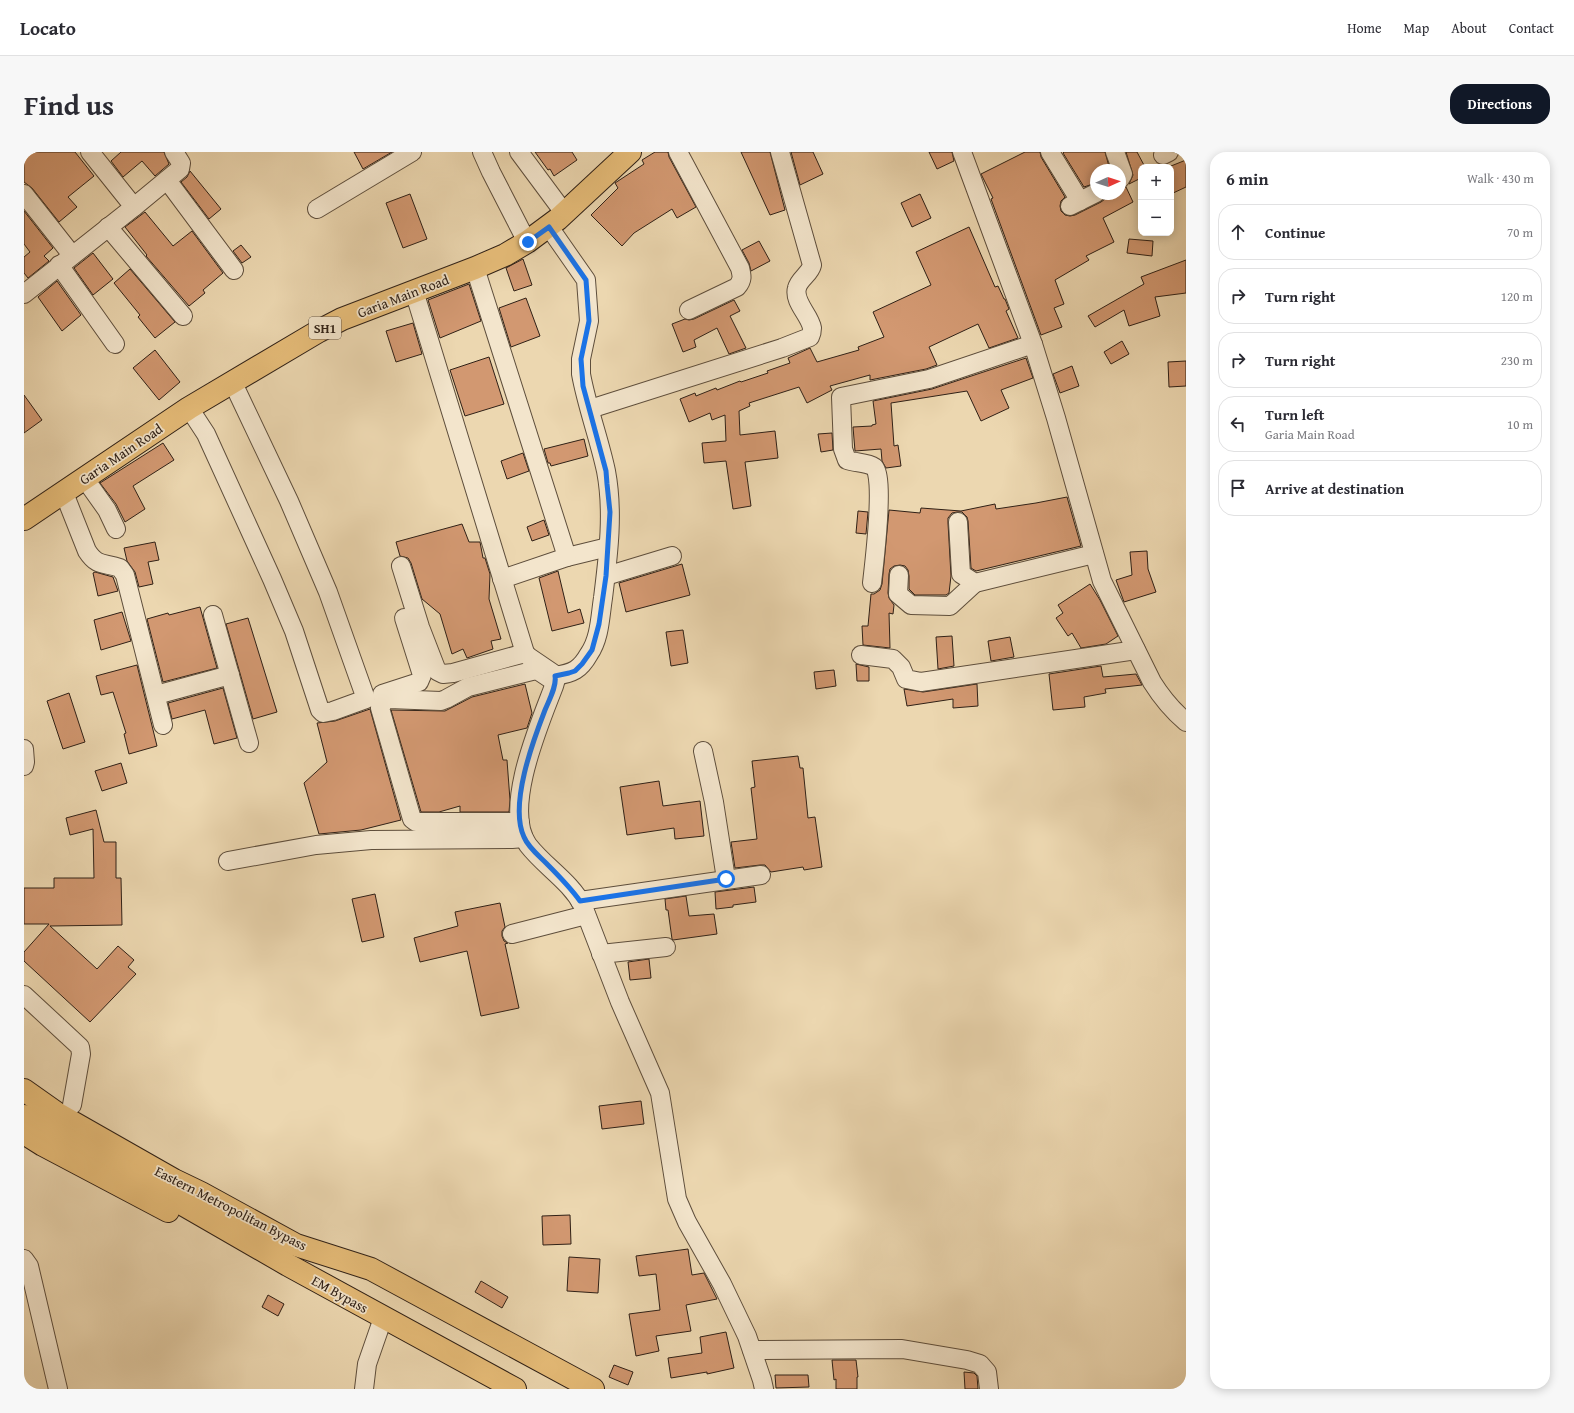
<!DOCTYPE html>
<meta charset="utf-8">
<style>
body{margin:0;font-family:"Gentium Book Plus",serif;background:#f7f7f7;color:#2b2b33}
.controls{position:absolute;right:12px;top:12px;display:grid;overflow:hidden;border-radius:8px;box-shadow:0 2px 10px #0003}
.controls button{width:36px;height:36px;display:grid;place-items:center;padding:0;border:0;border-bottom:1px solid #e1e1e2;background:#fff;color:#2b2b33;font:20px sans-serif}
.compass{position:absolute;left:1066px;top:12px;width:36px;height:36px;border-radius:50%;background:#fff;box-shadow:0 2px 10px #0003;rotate:87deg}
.stop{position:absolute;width:12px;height:12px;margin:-9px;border:3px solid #1a73e8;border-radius:50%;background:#fff}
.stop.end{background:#1a73e8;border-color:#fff;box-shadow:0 1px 4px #0008}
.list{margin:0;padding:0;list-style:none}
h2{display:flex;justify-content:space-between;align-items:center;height:52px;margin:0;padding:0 16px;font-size:17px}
h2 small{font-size:13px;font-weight:400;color:#7c7c81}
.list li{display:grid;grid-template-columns:26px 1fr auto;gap:12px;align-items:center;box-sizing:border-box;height:56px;margin:0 8px 8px;padding:0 8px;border:1px solid #e1e1e2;border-radius:16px}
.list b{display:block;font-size:15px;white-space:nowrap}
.list p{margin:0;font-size:13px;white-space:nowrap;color:#7c7c81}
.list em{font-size:13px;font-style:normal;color:#7c7c81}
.icon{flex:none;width:22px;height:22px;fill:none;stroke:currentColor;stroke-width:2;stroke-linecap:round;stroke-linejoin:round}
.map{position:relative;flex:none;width:1162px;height:1237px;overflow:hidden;border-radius:16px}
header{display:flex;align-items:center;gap:24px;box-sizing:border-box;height:56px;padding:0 20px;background:#fff;border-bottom:1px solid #e1e1e2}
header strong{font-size:19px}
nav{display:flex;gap:22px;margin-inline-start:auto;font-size:14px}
.intro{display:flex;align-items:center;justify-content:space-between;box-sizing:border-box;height:96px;padding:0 24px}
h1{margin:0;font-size:28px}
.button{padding:10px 18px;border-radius:16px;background:#111827;color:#fff;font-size:14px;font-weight:700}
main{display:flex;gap:24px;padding:0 24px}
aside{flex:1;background:#fff;border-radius:16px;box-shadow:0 2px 10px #0003}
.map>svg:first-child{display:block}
</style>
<header>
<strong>Locato</strong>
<nav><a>Home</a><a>Map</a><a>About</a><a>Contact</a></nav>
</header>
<div class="intro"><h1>Find us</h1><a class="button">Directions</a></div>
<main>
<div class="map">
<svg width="1162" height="1237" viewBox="0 0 1162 1237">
<rect width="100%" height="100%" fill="#ecd7b0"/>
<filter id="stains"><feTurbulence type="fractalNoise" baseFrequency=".005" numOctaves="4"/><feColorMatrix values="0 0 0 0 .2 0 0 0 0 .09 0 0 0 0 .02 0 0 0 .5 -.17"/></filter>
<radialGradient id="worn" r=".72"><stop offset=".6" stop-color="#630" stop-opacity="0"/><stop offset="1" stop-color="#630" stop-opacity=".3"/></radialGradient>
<!-- building -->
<g fill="#d29871" stroke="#2f2016">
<path d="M 0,0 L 51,0 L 70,24 L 44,45 L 53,55 L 35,70 L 8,36 L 0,30 Z"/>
<path d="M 97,0 L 140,0 L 145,12 L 131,24 L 118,9 L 99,25 L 87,9 Z"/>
<path d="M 330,0 L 368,0 L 339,17 Z"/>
<path d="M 511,0 L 548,0 L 553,8 L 530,24 L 526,17 L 524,18 Z"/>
<path d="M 631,0 L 644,0 L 645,5 L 672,55 L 653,66 L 648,57 L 610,81 L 598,94 L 567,63 L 594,36 L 591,31 L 620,12 L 618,8 Z"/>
<path d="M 717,0 L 746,0 L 761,58 L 746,63 Z"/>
<path d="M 767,0 L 789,0 L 799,22 L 776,33 Z"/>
<path d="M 905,0 L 928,0 L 930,9 L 913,17 Z"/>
<path d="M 1001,0 L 1016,0 L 1017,5 L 1041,45 L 1037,49 L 1036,54 L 1037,59 L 1041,63 L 1046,64 L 1051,63 L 1077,50 L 1081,47 L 1082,42 L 1096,42 L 1096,37 L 1102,35 L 1109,50 L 1079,66 L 1090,90 L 1062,104 L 1065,108 L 1031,128 L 1040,152 L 1030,156 L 1038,175 L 1017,183 L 967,47 L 969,46 L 957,22 Z"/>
<path d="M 1040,0 L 1081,0 L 1086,18 L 1072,18 L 1072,31 L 1060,35 L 1039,1 Z"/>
<path d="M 1102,0 L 1113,0 L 1121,15 L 1117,15 L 1117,26 L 1105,32 L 1109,23 Z"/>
<path d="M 1162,8 L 1162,35 L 1147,42 L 1147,14 Z"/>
<path d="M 166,19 L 197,57 L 185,67 L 157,30 L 163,25 Z"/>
<path d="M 386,42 L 403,87 L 379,96 L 362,51 Z"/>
<path d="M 896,42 L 907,66 L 888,75 L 877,51 Z"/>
<path d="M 0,59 L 29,96 L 20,104 L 25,109 L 4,126 L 0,121 L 0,105 L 6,100 L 0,92 Z"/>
<path d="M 121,60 L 149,94 L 168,79 L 199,121 L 179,138 L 181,141 L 165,154 L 122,104 L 123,103 L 101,75 Z"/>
<path d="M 945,75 L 971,135 L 974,134 L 980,147 L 981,147 L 985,157 L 982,159 L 994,186 L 965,196 L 954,172 L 905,195 L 913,213 L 902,217 L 846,228 L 846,223 L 806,234 L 808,238 L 783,251 L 775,235 L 725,251 L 726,254 L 715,259 L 716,283 L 751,279 L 754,306 L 721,310 L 727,354 L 709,357 L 702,309 L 680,311 L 678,291 L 702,289 L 701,263 L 688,268 L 686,261 L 665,270 L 656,247 L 671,241 L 672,244 L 692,236 L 693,238 L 716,229 L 717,230 L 744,221 L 743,219 L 766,211 L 764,206 L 786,196 L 793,210 L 835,198 L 834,195 L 860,185 L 849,160 L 907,133 L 892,100 Z"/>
<path d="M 1105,87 L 1129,89 L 1128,104 L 1103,101 Z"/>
<path d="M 735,89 L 746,109 L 727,119 L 725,111 L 718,98 Z"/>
<path d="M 217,93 L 227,105 L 218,111 L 209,99 Z"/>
<path d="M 69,101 L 89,127 L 69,143 L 50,116 Z"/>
<path d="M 499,107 L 508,133 L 490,139 L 482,116 Z"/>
<path d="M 1162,108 L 1162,141 L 1131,145 L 1136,164 L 1105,174 L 1100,158 L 1071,175 L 1064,164 L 1120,132 L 1117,125 Z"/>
<path d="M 106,117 L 151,170 L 131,186 L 114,165 L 116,163 L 90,131 Z"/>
<path d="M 33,129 L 57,163 L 38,179 L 14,145 Z"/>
<path d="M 445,132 L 457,169 L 416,186 L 404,148 Z"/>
<path d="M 502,146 L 516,184 L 487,195 L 475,156 Z"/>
<path d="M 710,148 L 716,159 L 706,164 L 722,196 L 705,202 L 693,176 L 670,188 L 672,195 L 659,200 L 648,172 L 661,167 L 665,168 L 670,167 Z"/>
<path d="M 389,171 L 398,202 L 372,210 L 362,179 Z"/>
<path d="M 1098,189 L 1105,202 L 1087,212 L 1080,200 Z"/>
<path d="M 131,198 L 156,230 L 135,248 L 109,216 Z"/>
<path d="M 465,205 L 480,252 L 441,264 L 426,218 Z"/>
<path d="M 1002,206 L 1009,226 L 977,238 L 985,256 L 957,269 L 943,239 L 867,251 L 870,294 L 874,293 L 877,314 L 862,316 L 858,309 L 857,297 L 831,299 L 829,275 L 848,274 L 848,273 L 852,272 L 849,249 L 908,237 Z"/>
<path d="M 1162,209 L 1162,234 L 1145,235 L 1144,210 Z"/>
<path d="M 1048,214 L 1055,234 L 1036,241 L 1029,222 Z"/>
<path d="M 0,243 L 18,268 L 0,281 Z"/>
<path d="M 808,281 L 809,298 L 797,300 L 794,282 Z"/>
<path d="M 560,287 L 564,304 L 527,314 L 526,311 L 524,311 L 520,297 Z"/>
<path d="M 139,291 L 150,308 L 109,334 L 121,357 L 101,370 L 92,352 L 76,331 Z"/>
<path d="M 499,301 L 505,319 L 483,327 L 477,309 Z"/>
<path d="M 1043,345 L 1057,394 L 952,419 L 947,416 L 944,369 L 943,365 L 938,360 L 933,360 L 928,361 L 924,366 L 924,371 L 927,424 L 925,441 L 922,443 L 891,443 L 885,437 L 885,424 L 884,418 L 881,414 L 876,413 L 870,414 L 866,417 L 865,422 L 864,441 L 865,446 L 870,453 L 869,462 L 865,461 L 866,496 L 839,493 L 838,474 L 844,474 L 847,442 L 850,442 L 856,438 L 858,432 L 865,358 L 896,361 L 897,356 L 937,359 L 971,352 L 972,357 L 1012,351 Z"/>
<path d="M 834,359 L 844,360 L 842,382 L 832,381 Z"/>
<path d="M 520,368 L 525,383 L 508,389 L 503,375 Z"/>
<path d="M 438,372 L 445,390 L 456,390 L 459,406 L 461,406 L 466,422 L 465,447 L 477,487 L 467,489 L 469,497 L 443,506 L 439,497 L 428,502 L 416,462 L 398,447 L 387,411 L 384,406 L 376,404 L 372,390 Z"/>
<path d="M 131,390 L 135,408 L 124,410 L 129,432 L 115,435 L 111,420 L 103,409 L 100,396 Z"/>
<path d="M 1123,399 L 1124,417 L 1132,440 L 1100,450 L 1092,428 L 1108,423 L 1106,400 Z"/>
<path d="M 658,412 L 666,443 L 602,460 L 595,431 Z"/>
<path d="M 534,419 L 544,461 L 556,457 L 560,471 L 528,479 L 515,426 Z"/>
<path d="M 71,420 L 89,425 L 94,439 L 74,444 L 69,421 Z"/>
<path d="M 1066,432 L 1076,448 L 1094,484 L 1082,492 L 1057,496 L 1048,481 L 1044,484 L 1032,466 L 1039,461 L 1034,453 Z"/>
<path d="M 176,455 L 193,516 L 139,530 L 123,467 L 144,461 L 145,463 Z"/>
<path d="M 98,460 L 107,489 L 77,498 L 70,468 Z"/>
<path d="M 224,466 L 253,560 L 229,567 L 202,472 Z"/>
<path d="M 659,478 L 664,511 L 647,514 L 642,480 Z"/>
<path d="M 928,484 L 930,514 L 914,517 L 912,485 Z"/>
<path d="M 986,485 L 990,505 L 967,509 L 964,489 Z"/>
<path d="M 832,512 L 845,515 L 845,529 L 833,529 Z"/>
<path d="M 113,513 L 133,594 L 105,602 L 100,582 L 102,581 L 89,540 L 77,543 L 72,524 Z"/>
<path d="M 1077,514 L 1079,525 L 1112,522 L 1118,533 L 1081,537 L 1082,541 L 1060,545 L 1061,555 L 1029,558 L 1025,522 Z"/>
<path d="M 810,518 L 812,534 L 792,537 L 790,520 Z"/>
<path d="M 501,532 L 508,561 L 503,576 L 474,583 L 479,608 L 483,608 L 486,648 L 485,660 L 436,660 L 436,654 L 415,660 L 397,660 L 367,558 L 421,559 L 448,545 Z"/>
<path d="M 953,532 L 954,554 L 929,556 L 929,547 L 883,554 L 880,537 L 899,540 Z"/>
<path d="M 199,536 L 213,586 L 190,592 L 181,558 L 148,567 L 144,551 Z"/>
<path d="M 45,541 L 61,590 L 39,597 L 23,549 Z"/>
<path d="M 346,557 L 377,668 L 337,678 L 295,682 L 280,631 L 303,610 L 293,571 L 311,569 Z"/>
<path d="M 774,604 L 776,616 L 779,616 L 784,666 L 791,665 L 798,715 L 780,718 L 779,715 L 747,720 L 741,713 L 736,713 L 711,716 L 707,690 L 733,687 L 727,636 L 731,635 L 728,609 Z"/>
<path d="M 97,611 L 103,631 L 78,639 L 71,619 Z"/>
<path d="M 635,629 L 639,654 L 676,649 L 680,684 L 651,687 L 650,676 L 603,683 L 596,635 Z"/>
<path d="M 72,658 L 80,690 L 92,690 L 92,726 L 97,726 L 98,773 L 26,774 L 73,817 L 94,794 L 110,808 L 104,815 L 112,822 L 66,870 L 0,809 L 0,800 L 25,772 L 0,772 L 0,736 L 30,736 L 30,726 L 70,726 L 69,677 L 46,683 L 42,666 Z"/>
<path d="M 730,735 L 732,750 L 709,753 L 709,755 L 692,757 L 691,740 Z"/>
<path d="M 351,742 L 360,785 L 338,790 L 328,747 Z"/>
<path d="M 662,744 L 665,764 L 690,762 L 693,782 L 649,788 L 648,787 L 644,758 L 642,758 L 641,747 Z"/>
<path d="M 476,751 L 481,775 L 478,779 L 478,784 L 480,789 L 484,791 L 481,792 L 495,856 L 457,864 L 443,799 L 396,810 L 390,786 L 434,774 L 431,760 Z"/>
<path d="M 625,807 L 627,826 L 606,828 L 604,810 Z"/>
<path d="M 617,949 L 620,972 L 578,977 L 575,954 Z"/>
<path d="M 546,1063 L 547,1092 L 519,1093 L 518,1064 Z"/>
<path d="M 664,1097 L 668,1123 L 680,1121 L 693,1147 L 662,1153 L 667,1179 L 632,1184 L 635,1199 L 612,1204 L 605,1162 L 636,1158 L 632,1122 L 615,1124 L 612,1104 Z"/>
<path d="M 545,1105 L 576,1107 L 574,1141 L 543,1139 Z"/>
<path d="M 457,1129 L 484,1145 L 478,1156 L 451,1140 Z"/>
<path d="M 244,1143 L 260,1152 L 254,1164 L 238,1155 Z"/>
<path d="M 702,1180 L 710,1216 L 683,1222 L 683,1220 L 647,1226 L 644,1206 L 678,1201 L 676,1185 Z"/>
<path d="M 808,1208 L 832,1208 L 834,1225 L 833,1225 L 833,1237 L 812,1237 L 812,1227 L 810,1228 Z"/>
<path d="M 590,1213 L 609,1220 L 604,1233 L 585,1225 Z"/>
<path d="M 940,1220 L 950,1221 L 953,1224 L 954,1237 L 941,1237 Z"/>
<path d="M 751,1223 L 784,1223 L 785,1235 L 752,1236 Z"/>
</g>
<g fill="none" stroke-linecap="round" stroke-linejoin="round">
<!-- minor casing -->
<g stroke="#5e4e3c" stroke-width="20">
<g id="minor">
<path d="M 458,0 L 467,20 L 503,90"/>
<path d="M 495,0 L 541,62"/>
<path d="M 654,0 L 716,116 C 718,124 719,128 713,135 L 665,158"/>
<path d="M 938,0 L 1009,192 L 1032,266 L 1078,429 L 1128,530 C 1138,546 1148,558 1162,570"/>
<path d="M 1026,0 L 1056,49"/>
<path d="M 1091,0 L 1099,22 L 1096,27"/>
<path d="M 1139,3 L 1145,0"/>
<path d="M 143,28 L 210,118"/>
<path d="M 0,42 L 48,103"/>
<path d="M 1046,54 L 1072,41"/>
<path d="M 110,55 L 156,17 L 157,11 L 150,0"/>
<path d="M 293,57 L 388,0"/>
<path d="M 84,75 L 159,164"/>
<path d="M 525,75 L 562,128 L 565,169 L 557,207 L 557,222 C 563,255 575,286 582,319 C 590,361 584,405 579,446 C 576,465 576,486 565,502 C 556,518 549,521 531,524"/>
<path d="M 35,113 L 91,192"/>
<path d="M 451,116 L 543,405 L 584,395"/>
<path d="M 390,139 L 501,501 L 505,505 L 530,522 L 532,527 L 530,534 C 516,571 478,657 504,693 C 521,715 546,729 559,754 L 596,850 L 636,941 L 653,1047 L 663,1070 L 698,1132 L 723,1184 L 738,1228 L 740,1237"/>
<path d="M 0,142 L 110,55 L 66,0"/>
<path d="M 165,256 L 182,282 L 248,427 L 270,479 L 296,558 L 299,561 L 309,559 L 342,547 L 304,440 L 265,349 L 209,231"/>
<path d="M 566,257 L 758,196 L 786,185 C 787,183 788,179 788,176 C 786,163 769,150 773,136 C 775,127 786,122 788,113 L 756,0"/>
<path d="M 61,327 L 83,358 L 92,377"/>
<path d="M 40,341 L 63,399 C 74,416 81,410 96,416 L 101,423 L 139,573"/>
<path d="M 934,370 L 937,422 L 951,431 L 1070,402"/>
<path d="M 377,414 L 396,475 L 413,519 L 419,522 L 429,521 L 501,501"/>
<path d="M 875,423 L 874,442 L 887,453 L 926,454 L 951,431"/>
<path d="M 582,424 L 648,404"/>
<path d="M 478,427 L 543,405"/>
<path d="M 848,431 C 850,413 861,324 850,315 C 843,310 831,311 823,308 L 819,297 L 817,245 L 905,227 L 1009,192"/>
<path d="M 189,463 L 225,591"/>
<path d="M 837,503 L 869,507 L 877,515 L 882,527 L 897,530 L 1112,498"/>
<path d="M 358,542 L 395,530 L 398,523 L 380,466"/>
<path d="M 132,543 L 206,523"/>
<path d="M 0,597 L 1,610 L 0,614"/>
<path d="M 679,599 L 690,650 L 702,727"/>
<path d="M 496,670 L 392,670 L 388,667 L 356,556 L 360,549 L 365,547 L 417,549 L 422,547 L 444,535 L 508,519 L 513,518 L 525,526"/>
<path d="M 204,709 L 292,693 L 347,688 L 488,687 L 500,686"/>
<path d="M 556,749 L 737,723"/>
<path d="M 488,782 L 562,763"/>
<path d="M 577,802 L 642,795"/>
<path d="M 0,843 L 56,895 L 57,902 L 48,953"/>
<path d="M 0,1107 L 5,1114 L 34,1237"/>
<path d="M 728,1198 L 878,1197 L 943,1208 L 956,1212 L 963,1220 L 965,1237"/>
<path d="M 340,1237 L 343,1212 L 359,1166"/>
</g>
</g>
<!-- major casing -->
<g stroke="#2f2016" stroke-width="24">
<g id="major">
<path d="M 0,367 L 165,256 L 295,179 L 318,167 L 451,116 L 481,103 L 503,90 L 534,67 L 606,0"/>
<path d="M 0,938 L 34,962 L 150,1028 L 177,1041 L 272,1093 L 347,1117 L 569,1237"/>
<path d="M 0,964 L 94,1015 L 264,1113 L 491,1237"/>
<path d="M 0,981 L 19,993 L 144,1059"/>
</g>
</g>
<!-- minor -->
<use href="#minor" stroke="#f3e5cc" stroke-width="18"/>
<!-- major -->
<use href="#major" stroke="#e6bc78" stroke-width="22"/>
</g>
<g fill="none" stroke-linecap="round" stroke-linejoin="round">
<!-- route -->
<path stroke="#1a73e8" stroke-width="5" d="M 504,90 L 525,75 L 562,128 L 565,169 L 557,207 L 559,234 L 582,319 L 583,332 L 586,360 L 582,424 L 575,472 L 568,498 L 558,512 L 551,519 L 545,521 L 531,524 C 533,534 525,548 521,558 C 509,589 485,653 500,685 C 504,695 514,703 522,711 C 534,723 546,735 556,749 L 702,727"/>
</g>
<g text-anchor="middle" stroke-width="3.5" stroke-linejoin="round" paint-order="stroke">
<!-- shield labels -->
<rect fill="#f3e5cc" stroke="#6a5b4d" stroke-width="1" x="285" y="165" width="32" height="22" rx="3"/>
<g font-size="13" font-weight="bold" fill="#2f2016">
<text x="301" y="181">SH1</text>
</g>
<!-- street labels -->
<g font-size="14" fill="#2f2016" stroke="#f3e5cc">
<text transform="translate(379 144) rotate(-21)" y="5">Garia Main Road</text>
<text transform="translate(97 302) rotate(-34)" y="5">Garia Main Road</text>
<text transform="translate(207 1056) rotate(27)" y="5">Eastern Metropolitan Bypass</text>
<text transform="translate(316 1142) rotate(29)" y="5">EM Bypass</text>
</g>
</g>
<rect width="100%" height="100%" filter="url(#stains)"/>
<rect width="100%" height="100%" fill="url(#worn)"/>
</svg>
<div class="controls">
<button>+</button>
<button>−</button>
</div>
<svg class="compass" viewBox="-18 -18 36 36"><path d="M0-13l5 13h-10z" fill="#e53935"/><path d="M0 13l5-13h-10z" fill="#7c7c81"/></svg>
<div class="stop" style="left:702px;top:727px"></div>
<div class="stop end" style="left:504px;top:90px"></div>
</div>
<aside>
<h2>6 min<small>Walk · 430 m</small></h2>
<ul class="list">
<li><svg class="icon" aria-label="ahead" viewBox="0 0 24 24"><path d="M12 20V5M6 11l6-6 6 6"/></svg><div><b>Continue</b></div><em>70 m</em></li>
<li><svg class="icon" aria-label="right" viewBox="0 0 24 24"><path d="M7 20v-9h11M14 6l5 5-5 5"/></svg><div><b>Turn right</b></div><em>120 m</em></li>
<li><svg class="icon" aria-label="right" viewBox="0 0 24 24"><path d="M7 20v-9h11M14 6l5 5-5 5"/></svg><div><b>Turn right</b></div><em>230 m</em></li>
<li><svg class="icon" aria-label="left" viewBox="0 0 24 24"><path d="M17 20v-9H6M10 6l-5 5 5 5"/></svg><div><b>Turn left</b><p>Garia Main Road</p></div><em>10 m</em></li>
<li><svg class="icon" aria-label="arrive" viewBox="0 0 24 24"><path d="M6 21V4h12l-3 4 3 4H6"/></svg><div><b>Arrive at destination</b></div></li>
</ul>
</aside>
</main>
